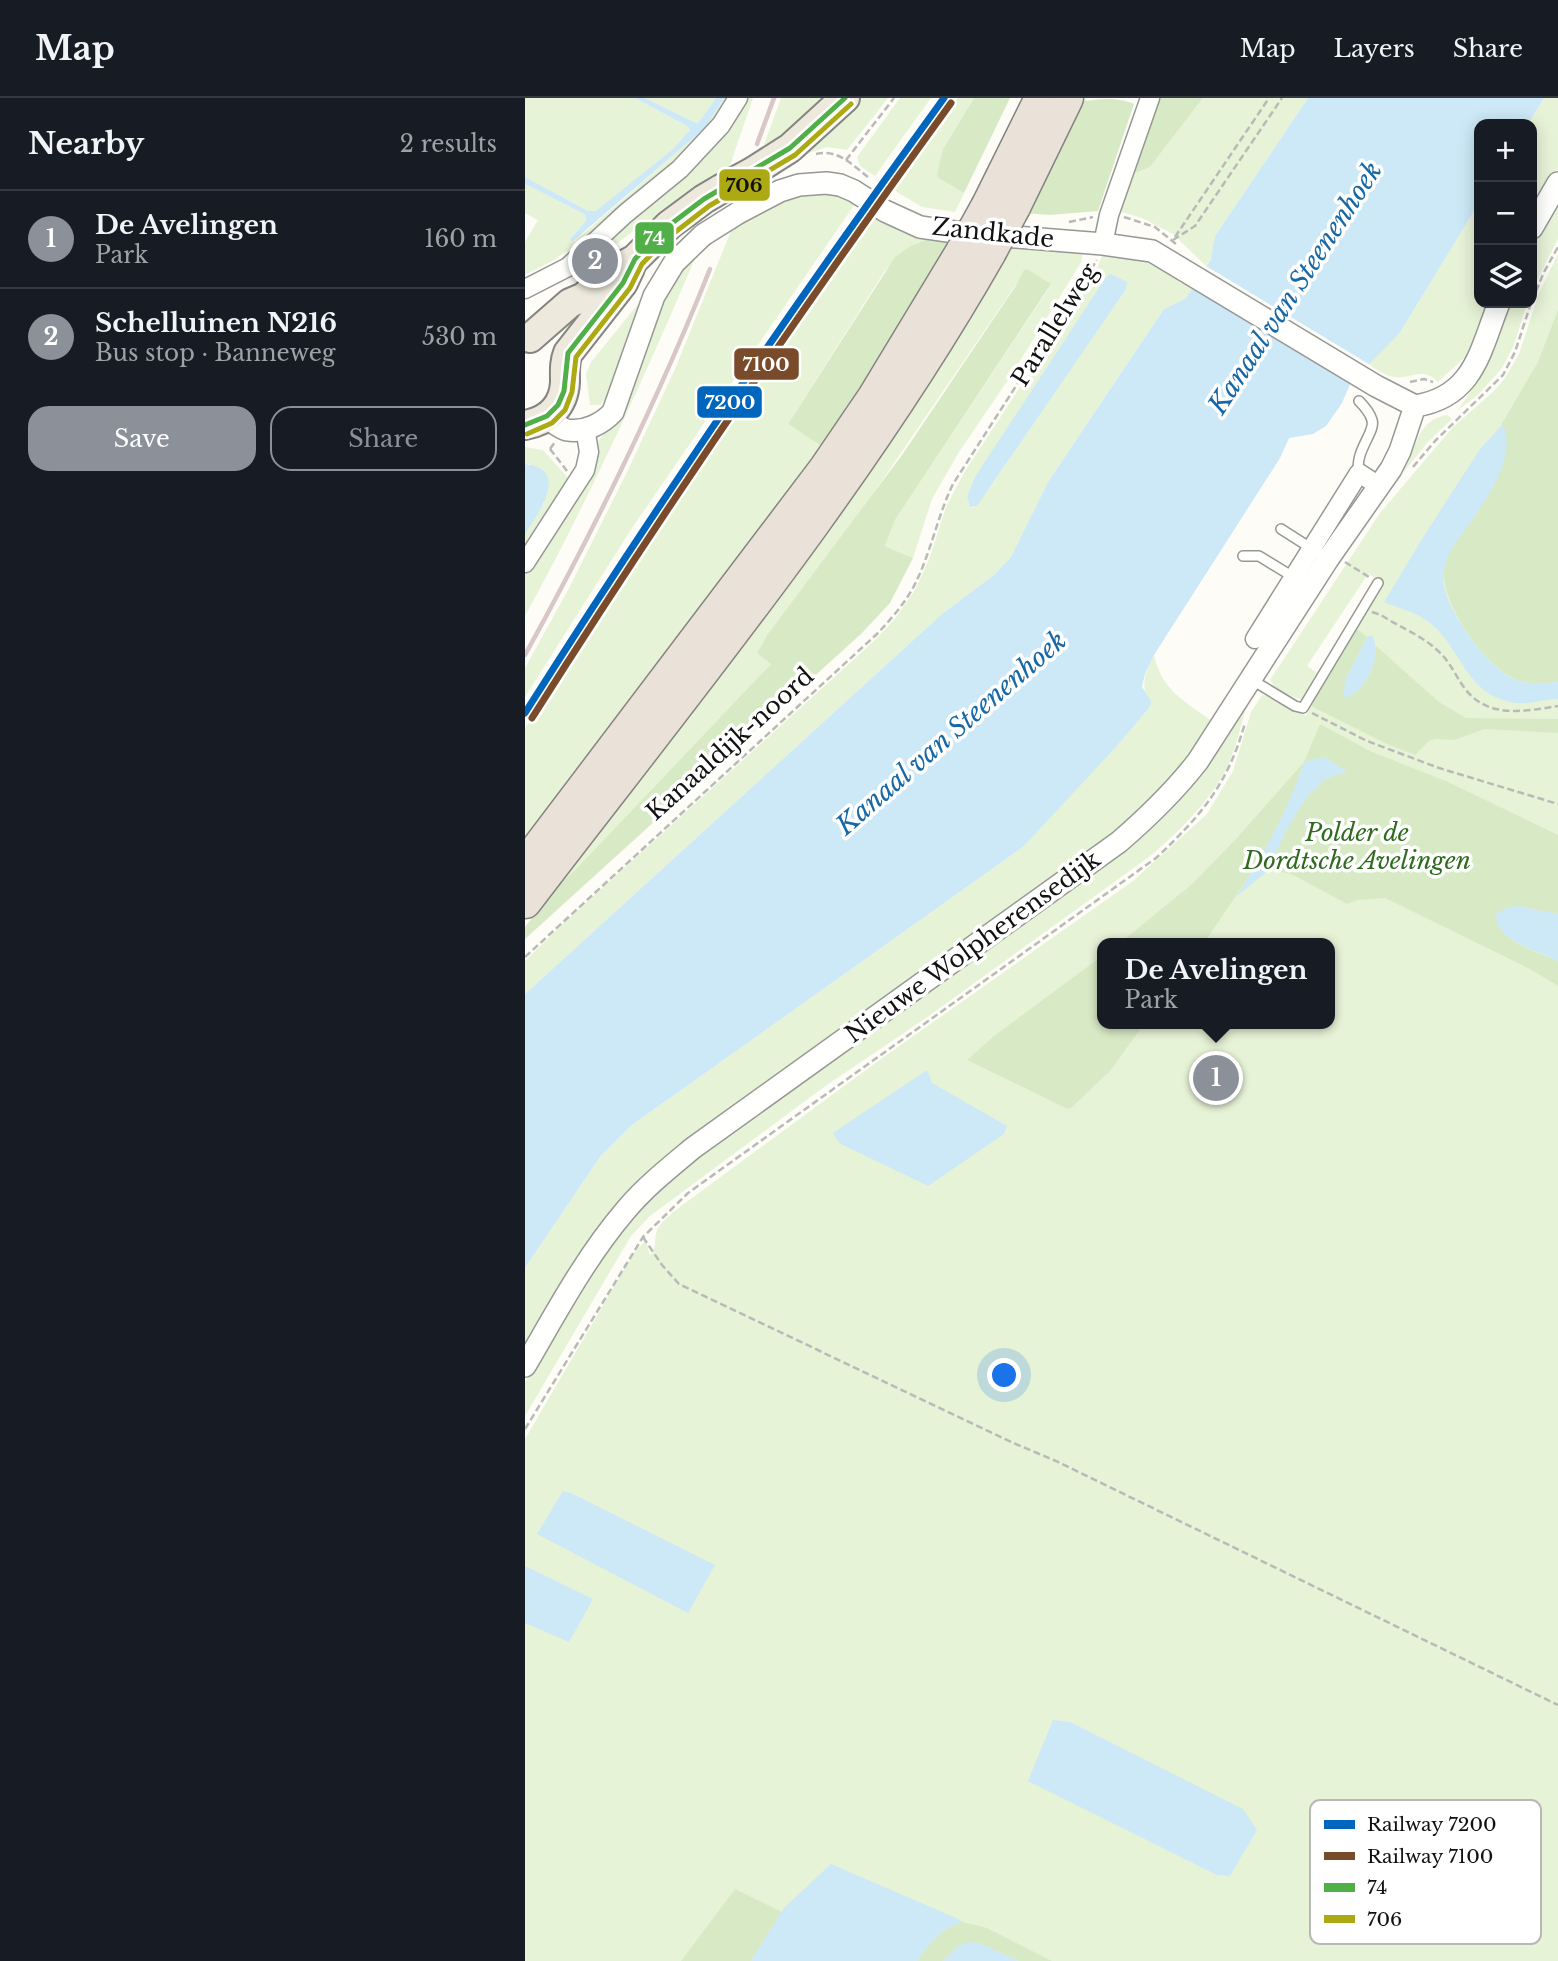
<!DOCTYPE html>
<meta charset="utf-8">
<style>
body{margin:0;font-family:"Libre Baskerville",serif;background:#20242c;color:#f1f3f6}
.controls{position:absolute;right:21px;top:21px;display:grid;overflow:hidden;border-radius:14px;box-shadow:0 4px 18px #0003}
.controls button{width:63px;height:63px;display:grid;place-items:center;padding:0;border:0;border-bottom:2px solid #363941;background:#171b24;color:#f1f3f6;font:35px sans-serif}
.you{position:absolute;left:480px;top:1278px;width:24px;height:24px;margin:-18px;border:5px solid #fff;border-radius:50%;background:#1a73e8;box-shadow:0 0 0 10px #1a73e833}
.badge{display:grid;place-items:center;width:46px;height:46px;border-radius:50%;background:#8c9099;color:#fff;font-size:23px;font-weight:700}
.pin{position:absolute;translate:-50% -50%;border:4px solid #fff;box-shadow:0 2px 7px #0006}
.popup{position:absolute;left:572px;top:840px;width:238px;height:91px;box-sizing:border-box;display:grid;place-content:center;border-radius:14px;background:#171b24;filter:drop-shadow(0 2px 5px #0005);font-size:23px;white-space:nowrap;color:#9ea1a6}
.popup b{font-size:26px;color:#f1f3f6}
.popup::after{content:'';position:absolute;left:50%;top:100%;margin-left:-14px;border:14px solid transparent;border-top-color:#171b24}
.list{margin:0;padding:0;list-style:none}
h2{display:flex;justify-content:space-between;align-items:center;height:91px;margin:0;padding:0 28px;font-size:30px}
h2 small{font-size:23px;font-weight:400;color:#9ea1a6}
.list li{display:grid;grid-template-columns:46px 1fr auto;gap:21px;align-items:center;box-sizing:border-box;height:98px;padding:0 28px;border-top:2px solid #363941}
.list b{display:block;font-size:26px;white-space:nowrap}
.list p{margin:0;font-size:23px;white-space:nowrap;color:#9ea1a6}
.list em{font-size:23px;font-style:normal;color:#9ea1a6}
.actions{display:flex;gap:14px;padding:21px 28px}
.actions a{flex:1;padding:16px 0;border:2px solid #8c9099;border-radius:21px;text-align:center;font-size:24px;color:#8c9099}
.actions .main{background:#8c9099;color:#fff}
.icon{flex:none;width:38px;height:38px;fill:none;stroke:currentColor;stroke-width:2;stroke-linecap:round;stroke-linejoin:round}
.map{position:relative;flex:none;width:1033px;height:1863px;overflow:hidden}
header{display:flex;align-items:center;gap:42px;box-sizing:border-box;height:98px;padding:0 35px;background:#171b24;border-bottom:2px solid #363941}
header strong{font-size:33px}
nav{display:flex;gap:38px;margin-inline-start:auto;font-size:24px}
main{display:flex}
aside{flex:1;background:#171b24}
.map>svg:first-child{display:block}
</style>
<header>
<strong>Map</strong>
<nav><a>Map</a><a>Layers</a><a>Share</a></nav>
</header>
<main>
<aside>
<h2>Nearby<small>2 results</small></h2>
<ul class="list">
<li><span class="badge">1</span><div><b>De Avelingen</b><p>Park</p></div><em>160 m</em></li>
<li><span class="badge">2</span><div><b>Schelluinen N216</b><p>Bus stop · Banneweg</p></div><em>530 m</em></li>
</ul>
<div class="actions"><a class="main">Save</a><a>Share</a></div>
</aside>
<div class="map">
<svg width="1033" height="1863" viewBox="0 0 1033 1863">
<rect width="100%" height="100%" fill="#fdfcf7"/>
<!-- green -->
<g fill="#e7f3d7" fill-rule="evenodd">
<path d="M 0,0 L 110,0 L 162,28 L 165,32 L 147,52 L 71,114 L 63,113 L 0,79 Z"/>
<path d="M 120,0 L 191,0 L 174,24 L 171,25 Z"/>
<path d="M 199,0 L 207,0 L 170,48 L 51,156 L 40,154 L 29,162 L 0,177 L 0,144 L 13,122 L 0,115 L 0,86 L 61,117 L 61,123 L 45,141 L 47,144 L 50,143 L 174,35 L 184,24 Z"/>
<path d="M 219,0 L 228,0 L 201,79 L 119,125 L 79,155 L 74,150 L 179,59 L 207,22 Z"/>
<path d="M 256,0 L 306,0 L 235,58 Z"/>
<path d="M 334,0 L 363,0 L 322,52 L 302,49 L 284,55 L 281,51 Z"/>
<path d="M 375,0 L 406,0 L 350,78 L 335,68 L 332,59 Z"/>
<path d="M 433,0 L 449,0 L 418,51 L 415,81 L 439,95 L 430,114 L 397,109 L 367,91 Z"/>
<path d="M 678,0 L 783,0 L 690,138 L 688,157 L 681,168 L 648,136 L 617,120 L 593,113 L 604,78 L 625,69 Z"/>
<path d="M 1019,0 L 1033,0 L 1033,70 L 1007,115 L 1007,26 L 1003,26 Z"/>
<path d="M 308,94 L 332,103 L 107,430 L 0,599 L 0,570 L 43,492 L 103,372 L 150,271 L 208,128 C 244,110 266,95 308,94 Z"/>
<path d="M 1033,98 L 1033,141 L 1007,192 L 1007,147 Z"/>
<path d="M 954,105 L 954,205 L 964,205 L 940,259 L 913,284 C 898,268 887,281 869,279 C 860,278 851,271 843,266 L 874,236 Z"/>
<path d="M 345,113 L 407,139 L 375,155 L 359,174 L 263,326 L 296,348 L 239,427 L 0,740 L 0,630 L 121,441 Z"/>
<path d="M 480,148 L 551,154 L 557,155 L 557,163 L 485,279 L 434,354 L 407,401 L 388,460 L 360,448 L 370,422 L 526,187 L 499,173 L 490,188 L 337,412 L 247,565 L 50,772 L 29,791 L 359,352 L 414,266 Z"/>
<path d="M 578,155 L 615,161 L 656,181 L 655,185 L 668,189 L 661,200 L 639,211 L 523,384 L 486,459 L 470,476 L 417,516 L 0,896 L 0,863 L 42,822 L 348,544 L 369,522 L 390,492 L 405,459 L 421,409 L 440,373 L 570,175 ZM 602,187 L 468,385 L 448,410 L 445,408 L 442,398 L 450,379 Z"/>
<path d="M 1033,156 L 1033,1863 L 0,1863 L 0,1341 L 108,1156 L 121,1142 L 125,1158 C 132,1147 129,1147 131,1136 C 132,1127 142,1120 148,1114 L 353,963 L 608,783 L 682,716 L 708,673 L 726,614 L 737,597 L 743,598 L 781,618 L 786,608 L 790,609 L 836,535 L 830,529 L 857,484 L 843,476 L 782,568 L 794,576 L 777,602 L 752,592 L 745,582 L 855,415 L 928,329 L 969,293 L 980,280 L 994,256 L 1014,195 ZM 577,845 L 805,845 L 805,926 L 577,926 Z"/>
<path d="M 171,158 C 119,281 64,401 0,518 L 0,476 L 51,398 L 72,355 L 74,342 L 83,331 L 136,208 L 153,177 Z"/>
<path d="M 123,194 L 85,297 L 75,307 L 65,307 L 61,276 L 66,264 Z"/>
<path d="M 983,205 L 1002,205 L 989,247 L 977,270 L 953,297 L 932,313 L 947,292 L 957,273 Z"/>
<path d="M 922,317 L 927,321 L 903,344 L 870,384 C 874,378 879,372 882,365 C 893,344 894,322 922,317 Z"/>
<path d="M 0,349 L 18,352 L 44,381 L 0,452 L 0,436 L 19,405 L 5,366 L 0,366 Z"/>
<path d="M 629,557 C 637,593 660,603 688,624 L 668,654 L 612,719 L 117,1080 L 75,1127 L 0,1250 L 0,1170 L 75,1059 L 107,1027 L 498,749 L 621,614 L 625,609 C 616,585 618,580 629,557 Z"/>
<path d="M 726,598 C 717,619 714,640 706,660 C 692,697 654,734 624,759 L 401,920 L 299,989 L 125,1118 L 106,1138 L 0,1318 L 0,1284 L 75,1158 L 98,1126 L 177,1052 L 599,751 Z"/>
</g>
<!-- forest -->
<g fill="#d8eac5">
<path d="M 449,0 L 485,0 L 439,95 L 415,81 L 412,77 L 418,51 Z"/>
<path d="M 553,0 L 562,3 C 576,0 596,0 609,6 L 573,113 L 525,117 L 497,115 Z"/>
<path d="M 632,0 L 678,0 L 625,69 L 604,78 Z"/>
<path d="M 407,139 L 426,142 L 346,274 L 296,348 L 263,326 L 370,159 L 384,149 Z"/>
<path d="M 502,171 L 526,186 L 370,422 L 360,448 L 388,460 L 365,505 L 337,535 L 0,841 L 0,829 L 29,791 L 50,772 L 246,566 L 232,555 L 243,536 L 377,357 L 490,189 L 499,172 Z"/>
<path d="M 1033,212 L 1033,584 C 1017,586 1000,587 986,579 C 956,563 910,498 920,463 C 926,443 945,427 955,409 C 965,391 972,348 978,326 L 976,327 L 1013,264 Z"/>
<path d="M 830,529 L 842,539 L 821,581 L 828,597 L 846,575 L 851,548 L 914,604 L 941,620 L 1033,621 L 1033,635 L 960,631 L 929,642 L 911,641 L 904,643 L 890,657 L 864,647 L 786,608 Z"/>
<path d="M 795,626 L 847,654 L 921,683 L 1033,737 L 1033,816 L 993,808 L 972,816 C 971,844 1012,853 1033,863 L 1033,888 L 1005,871 L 860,800 L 832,802 L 822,806 L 768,777 L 745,771 C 757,741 771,699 801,681 C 807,677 816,676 822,674 L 799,659 L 779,664 L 767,698 L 738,758 L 679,845 L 595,845 L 667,786 L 711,741 L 779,664 Z"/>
<path d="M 577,858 L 577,926 L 619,926 L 585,973 L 546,1010 L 543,1011 L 442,962 L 469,938 Z"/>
<path d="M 210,1791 L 257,1814 L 226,1863 L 156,1863 Z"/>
<path d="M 438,1824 L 462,1830 L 527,1863 L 494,1863 L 454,1845 L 444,1844 L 418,1863 L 392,1863 C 403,1847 419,1827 438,1824 Z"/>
</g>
<!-- water -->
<g fill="#cde8f7">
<path d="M 110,0 L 120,0 L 171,25 L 174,24 L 191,0 L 199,0 L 184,24 L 174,35 L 47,144 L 45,141 L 61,123 L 61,117 L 0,86 L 0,79 L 63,113 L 71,113 L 147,52 L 165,32 L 162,28 Z"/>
<path d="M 783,0 L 1019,0 L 1003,26 L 954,26 L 954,105 L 874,236 L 826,284 L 817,305 L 801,328 L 788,336 L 764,340 L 755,360 L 629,557 L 620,576 L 617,589 L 626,603 L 625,609 L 590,650 L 498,749 L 107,1027 L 75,1059 L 0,1170 L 0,896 L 417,516 L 470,476 L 486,459 L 523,384 L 639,211 L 661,200 L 686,161 L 690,138 Z"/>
<path d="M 586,176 L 602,184 L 601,191 L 452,408 L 445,409 L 442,398 L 450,379 L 581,179 Z"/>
<path d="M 978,326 C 995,368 947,419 926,452 C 920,463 917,476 919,488 C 925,517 960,565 985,579 C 1000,587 1017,586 1033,584 L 1033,601 C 1017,601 1001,608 985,604 C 943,595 937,556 911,530 C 894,514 878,512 859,504 L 897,441 L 955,351 Z"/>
<path d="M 0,366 C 46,371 13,416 0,436 Z"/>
<path d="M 847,537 C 858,557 842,592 821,600 L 818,597 L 821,581 L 842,539 Z"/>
<path d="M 799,659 L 823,674 L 802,680 L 783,697 L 759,736 L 745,771 L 711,799 C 740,755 762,714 779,664 Z"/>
<path d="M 993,808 L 1033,816 L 1033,863 C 1012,852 971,844 971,816 L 981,810 Z"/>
<path d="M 402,972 L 407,985 L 482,1028 L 479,1036 L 403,1088 L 314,1045 L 308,1035 Z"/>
<path d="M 38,1393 L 46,1395 L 190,1467 L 163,1515 L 12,1436 Z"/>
<path d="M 0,1468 L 68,1501 L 44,1544 L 0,1525 Z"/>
<path d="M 528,1622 L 545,1624 L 718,1711 L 732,1732 L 705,1778 L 692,1777 L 503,1683 Z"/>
<path d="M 306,1766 L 431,1820 L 438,1824 C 419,1827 403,1847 392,1863 L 226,1863 L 259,1810 Z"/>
<path d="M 444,1844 L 454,1845 L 494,1863 L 418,1863 L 435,1847 Z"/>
</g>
<!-- pier -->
<path fill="#fdfcf7" d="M 681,168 L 847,268 L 829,286 L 668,189 Z"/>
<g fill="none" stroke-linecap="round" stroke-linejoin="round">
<!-- service casing -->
<g stroke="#979795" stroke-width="12">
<g id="service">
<path d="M 834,375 C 829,353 851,334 847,322 C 845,315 839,308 834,303"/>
<path d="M 756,431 L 803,461"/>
<path d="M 718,458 L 734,458 L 770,480"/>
<path d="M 727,582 L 770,608 L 778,610 L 853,485"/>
</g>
</g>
<!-- minor casing -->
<g stroke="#979795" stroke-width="21">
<g id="minor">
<path d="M 578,146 L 584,117 L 625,0"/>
<path d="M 0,191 L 43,169 L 100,116 L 155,71 L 196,27 L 213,0"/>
<path d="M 0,465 L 60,372 L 64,354 L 60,330"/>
<path d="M 730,541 L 834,375 L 854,388"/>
</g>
</g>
<!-- tertiary casing -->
<g stroke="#979795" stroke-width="24">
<g id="tertiary">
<path d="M 213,115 L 255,93 L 274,87 L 301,85 L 315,87 L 329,93 L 360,113 L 395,129 L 430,134 L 578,146 L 627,153 L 851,288 L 890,308"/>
<path d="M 1007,130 L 1033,85"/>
<path d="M 22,320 C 28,324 35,330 42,332 C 59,335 77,326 88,314 L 129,198 L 149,165 L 178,137"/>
<path d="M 0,1268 C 31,1215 60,1160 100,1113 C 120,1089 144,1070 168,1050 L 594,744 C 623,719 649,694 673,663 L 803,461 L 866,371 L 875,353 L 890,308 C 949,299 955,253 974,205"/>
</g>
</g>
<!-- primary casing -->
<g stroke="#858482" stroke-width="32">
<g id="primary">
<path d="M 229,73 L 265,50 L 320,0"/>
<path d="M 5,240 L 45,205 L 59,199 L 83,176 L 110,161 L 144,127 L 179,101 L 196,91"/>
<path d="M 0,327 C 23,323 39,308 40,284 C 40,273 39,265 43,255 L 98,185 L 105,170"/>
</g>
</g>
<!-- motorway casing -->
<g stroke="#858482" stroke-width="35">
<g id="motorway">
<path d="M 463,107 L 516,0"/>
<path d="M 489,109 L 542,0"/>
<path d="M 0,767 L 300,371 L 349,299 L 438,152"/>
<path d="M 0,804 C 162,592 333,386 465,154"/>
</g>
</g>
<!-- path -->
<g stroke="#b9b9b8" stroke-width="2.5" stroke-dasharray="7 3.5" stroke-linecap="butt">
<path d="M 291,56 C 313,51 326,66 343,79"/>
<path d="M 321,62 L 369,0"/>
<path d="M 599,119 L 630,129 L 651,146"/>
<path d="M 544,124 L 568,119"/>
<path d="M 650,139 L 744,0"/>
<path d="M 648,142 L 670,128 L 757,0"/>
<path d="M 1007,203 L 1019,174 L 1033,149"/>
<path d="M 885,284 L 899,281 L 908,284"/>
<path d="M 25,351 L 30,344"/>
<path d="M 25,351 L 42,373"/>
<path d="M 888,369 L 910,343 L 978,277 L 990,254 L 1006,205"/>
<path d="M 820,464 L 844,479"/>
<path d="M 847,514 L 856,517 C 874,529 896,537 912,552 C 926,564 930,578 941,592 C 964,621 1001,613 1033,608"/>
<path d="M 787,615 L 842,643 L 914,670 L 1033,706"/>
<path d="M 0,859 L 353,535 C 366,521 380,505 389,488 C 406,455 412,419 428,386 L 572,162"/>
<path d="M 118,1139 L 137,1167 L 154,1186 L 486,1344 L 531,1363 L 1033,1607"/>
<path d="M 0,1331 L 118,1139 L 163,1095 L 631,760 C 676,718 703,686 720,625"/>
</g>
<!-- service -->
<use href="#service" stroke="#fffffe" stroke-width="9"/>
<!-- minor -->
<use href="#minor" stroke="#fffffe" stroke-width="18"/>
<!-- tertiary -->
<use href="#tertiary" stroke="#fffffe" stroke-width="21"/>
<!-- primary -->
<use href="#primary" stroke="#ede9dc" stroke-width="28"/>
<!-- motorway -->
<use href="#motorway" stroke="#eae1d8" stroke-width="32"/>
<!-- rail -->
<g stroke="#d9c6c7" stroke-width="4.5">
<path d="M 232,46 L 249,0"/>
<path d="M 0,557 C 69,432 132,304 185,171"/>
</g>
<!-- tertiary-bridge casing -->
<g stroke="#979795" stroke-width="24" stroke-linecap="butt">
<path id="tertiary-bridge" d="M 178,137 L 213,115"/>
</g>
<!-- primary-bridge casing -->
<g stroke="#858482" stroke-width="32" stroke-linecap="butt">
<path id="primary-bridge" d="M 196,91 L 229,73"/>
</g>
<!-- motorway-bridge casing -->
<g stroke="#858482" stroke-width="35" stroke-linecap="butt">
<g id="motorway-bridge">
<path d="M 438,152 L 463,107"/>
<path d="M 465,154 L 489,109"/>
</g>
</g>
<!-- tertiary-bridge -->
<use href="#tertiary-bridge" stroke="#fffffe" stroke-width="21"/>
<!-- primary-bridge -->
<use href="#primary-bridge" stroke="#ede9dc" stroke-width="28"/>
<!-- motorway-bridge -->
<use href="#motorway-bridge" stroke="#eae1d8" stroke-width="32"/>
<!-- bus-1 casing -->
<g stroke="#fff" stroke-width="10">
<path id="bus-1" d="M 0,327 L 22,318 L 33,307 L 39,293 L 43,255 L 98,185 L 110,161 L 134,135 L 179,101 L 265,50 L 320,0"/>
</g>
<!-- bus-2 casing -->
<g stroke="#fff" stroke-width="10">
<path id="bus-2" d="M 2,336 L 27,325 L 40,312 L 47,294 L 51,259 L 105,190 L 117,166 L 140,142 L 184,108 L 270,57 L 326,6"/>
</g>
<!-- bus-1 -->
<use href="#bus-1" stroke="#50af46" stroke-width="5"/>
<!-- bus-2 -->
<use href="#bus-2" stroke="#ada913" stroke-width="5"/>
<!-- rail-1 casing -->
<g stroke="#fff" stroke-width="12">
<path id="rail-1" d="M 0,615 C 133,405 273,201 419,0"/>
</g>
<!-- rail-2 casing -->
<g stroke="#fff" stroke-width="12">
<path id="rail-2" d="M 7,620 C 140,410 280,206 426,5"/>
</g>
<!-- rail-1 -->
<use href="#rail-1" stroke="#0065bd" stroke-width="7"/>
<!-- rail-2 -->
<use href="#rail-2" stroke="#7a4b2a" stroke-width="7"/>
</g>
<g text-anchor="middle" stroke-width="7" stroke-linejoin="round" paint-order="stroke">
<!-- street labels -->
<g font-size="24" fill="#111" stroke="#fff">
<text transform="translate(468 135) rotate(6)" y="8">Zandkade</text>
<text transform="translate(530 227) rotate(-58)" y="8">Parallelweg</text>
<text transform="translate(205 646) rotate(-42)" y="8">Kanaaldijk-noord</text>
<text transform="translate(448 849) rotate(-36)" y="8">Nieuwe Wolpherensedijk</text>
</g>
<!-- park labels -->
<g font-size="24" font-style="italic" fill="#2f6b1f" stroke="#fff">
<text x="832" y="743">Polder de<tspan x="832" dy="28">Dordtsche Avelingen</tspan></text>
</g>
<!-- water labels -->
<g font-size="26" font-style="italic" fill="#1768a6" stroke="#fff">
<text transform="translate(770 190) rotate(-57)" y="9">Kanaal van Steenenhoek</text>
<text transform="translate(426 635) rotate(-41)" y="9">Kanaal van Steenenhoek</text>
</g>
</g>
<!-- legend -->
<rect x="785" y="1702" width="231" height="144" rx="10" fill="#fff" stroke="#b8b8b8" stroke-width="2"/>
<rect x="799" y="1722" width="31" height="9" fill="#0065bd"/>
<rect x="799" y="1754" width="31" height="8" fill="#7a4b2a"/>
<rect x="799" y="1785" width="31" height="9" fill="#50af46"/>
<rect x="799" y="1817" width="31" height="8" fill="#ada913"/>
<g font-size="19" fill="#111">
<text x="842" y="1733">Railway 7200</text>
<text x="842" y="1765">Railway 7100</text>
<text x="842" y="1796">74</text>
<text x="842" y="1828">706</text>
</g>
<g stroke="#fff" stroke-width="2.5">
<rect x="193" y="70" width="53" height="34" rx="7" fill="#ada913"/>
<rect x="109" y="123" width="41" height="34" rx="7" fill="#50af46"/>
<rect x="208" y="249" width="67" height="34" rx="7" fill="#7a4b2a"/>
<rect x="171" y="287" width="67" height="34" rx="7" fill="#0065bd"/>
</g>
<g font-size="19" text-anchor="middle" font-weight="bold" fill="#fff">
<text x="129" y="147">74</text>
<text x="241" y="273">7100</text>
<text x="205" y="311">7200</text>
</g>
<g font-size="19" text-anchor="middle" font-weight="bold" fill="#111">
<text x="219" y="94">706</text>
</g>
</svg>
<div class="controls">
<button>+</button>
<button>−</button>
<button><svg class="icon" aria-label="layers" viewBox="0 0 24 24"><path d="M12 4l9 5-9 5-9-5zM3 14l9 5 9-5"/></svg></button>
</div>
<div class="you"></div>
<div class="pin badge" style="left:691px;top:980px">1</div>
<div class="popup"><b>De Avelingen</b>Park</div>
<div class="pin badge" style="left:70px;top:163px">2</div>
</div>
</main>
